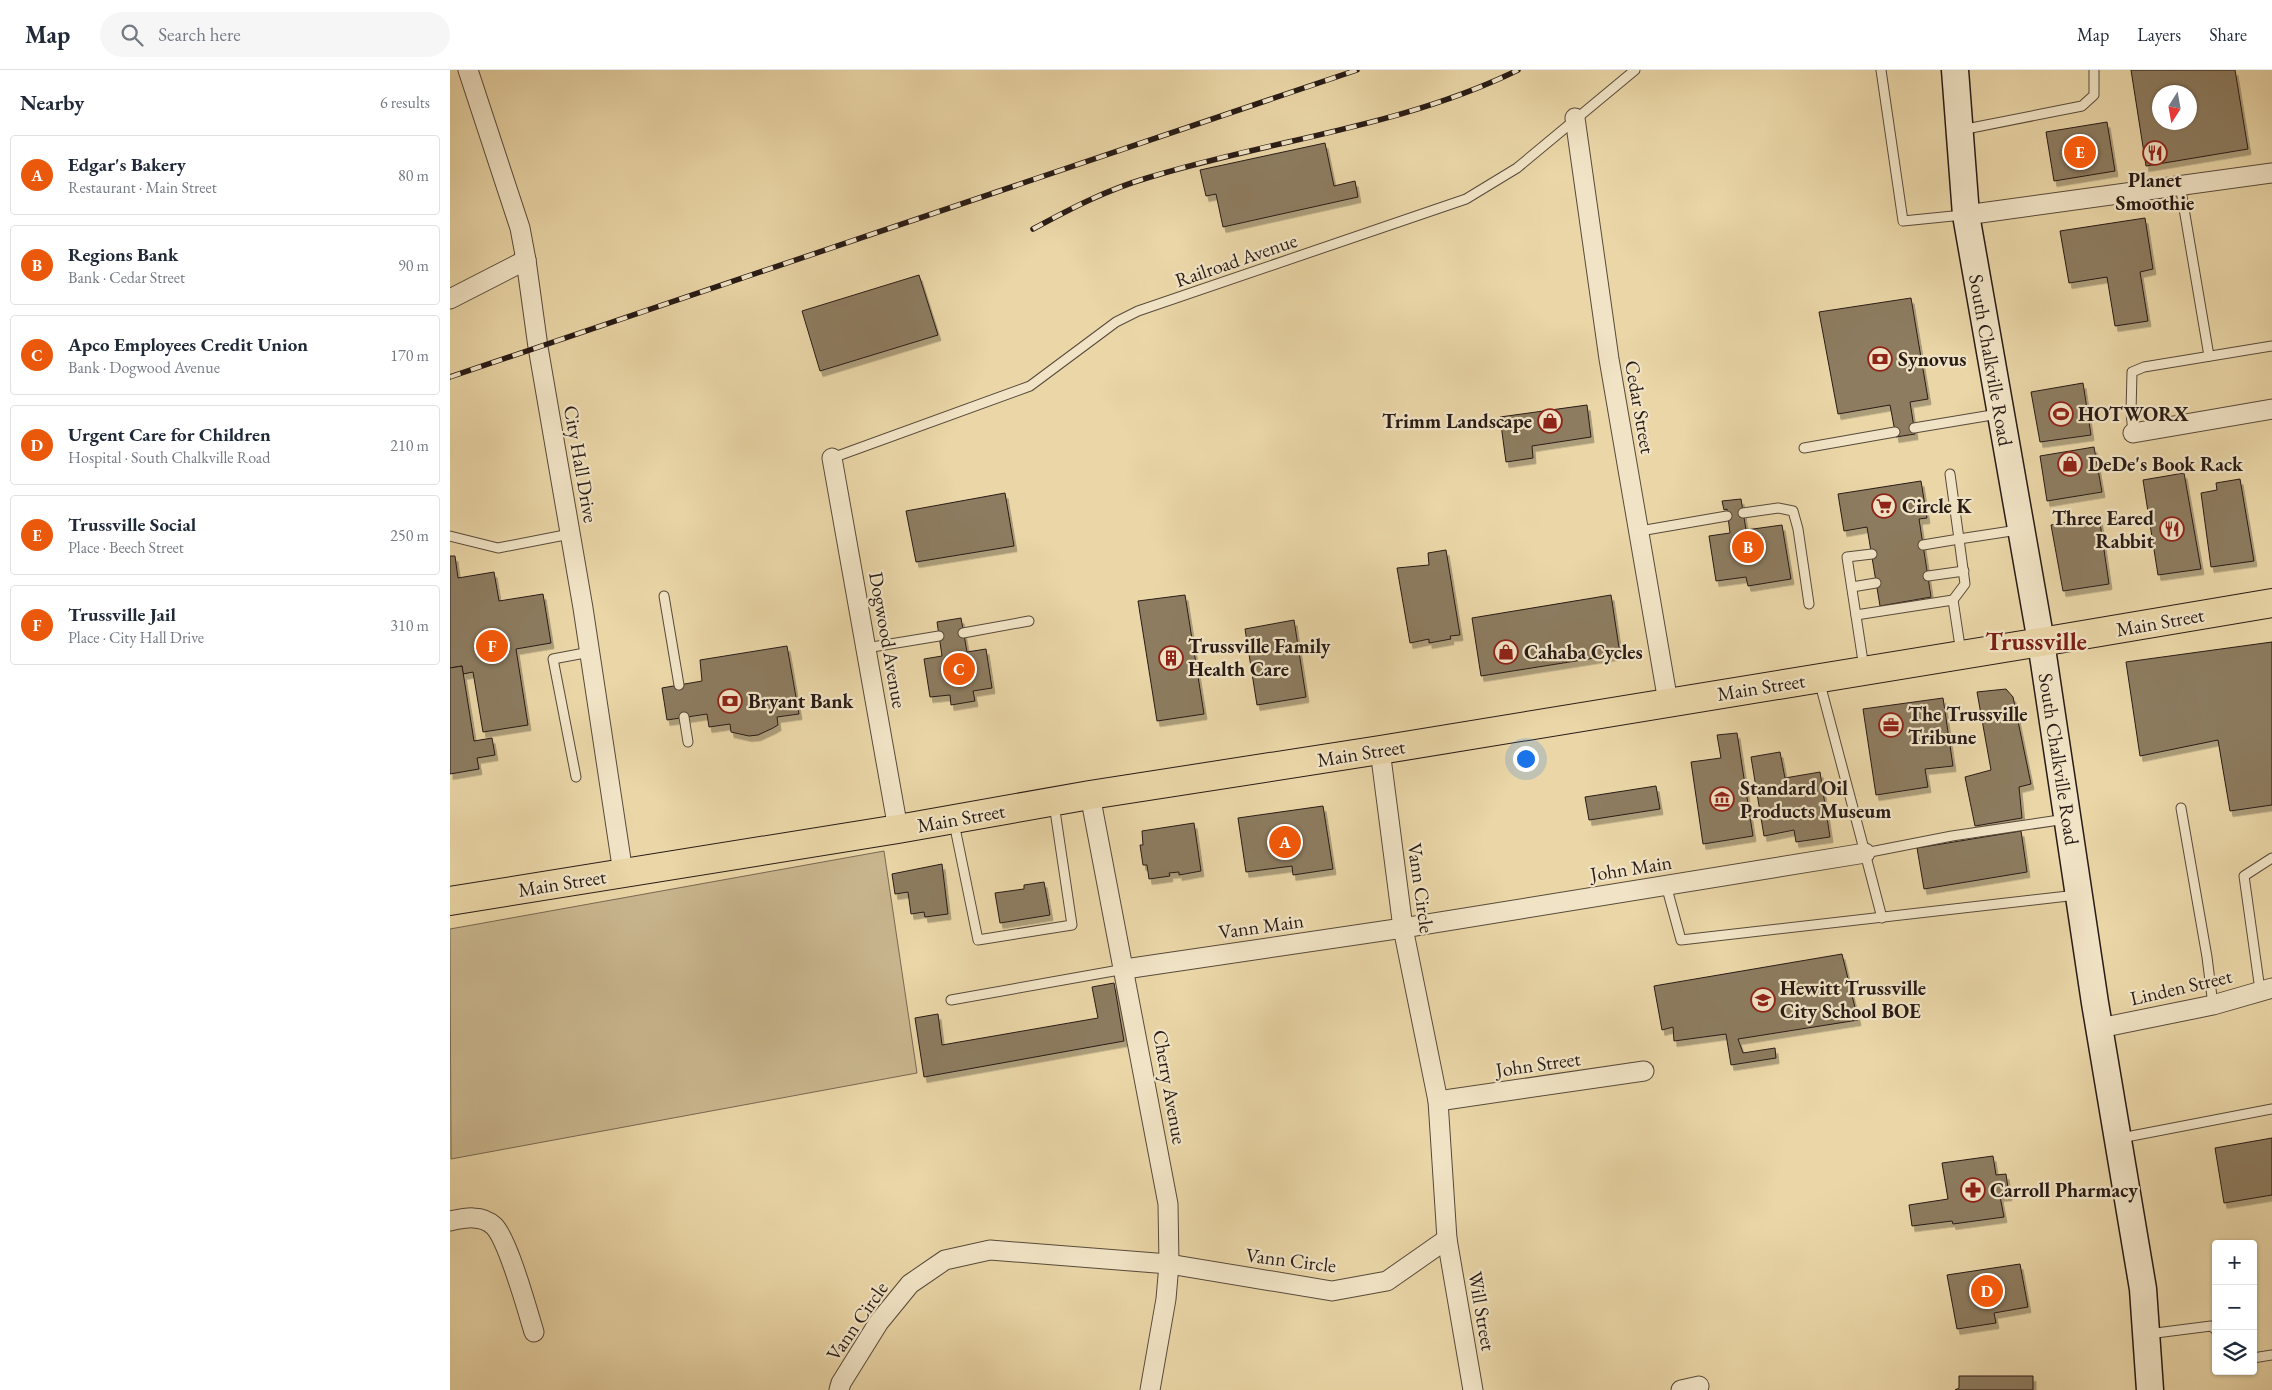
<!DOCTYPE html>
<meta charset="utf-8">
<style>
body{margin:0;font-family:"EB Garamond",serif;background:#f6f6f7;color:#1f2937}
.controls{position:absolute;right:15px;bottom:15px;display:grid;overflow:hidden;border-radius:5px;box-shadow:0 1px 4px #0004}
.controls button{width:45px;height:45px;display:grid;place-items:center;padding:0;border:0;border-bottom:1px solid #e0e1e3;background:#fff;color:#1f2937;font:25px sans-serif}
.compass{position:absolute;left:1702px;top:15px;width:45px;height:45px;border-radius:50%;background:#fff;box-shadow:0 1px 4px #0004;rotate:191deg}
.you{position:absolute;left:1075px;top:688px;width:18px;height:18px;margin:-12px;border:4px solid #fff;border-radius:50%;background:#1a73e8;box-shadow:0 0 0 8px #1a73e833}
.badge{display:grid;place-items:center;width:32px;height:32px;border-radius:50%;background:#ea580c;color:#fff;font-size:16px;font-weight:700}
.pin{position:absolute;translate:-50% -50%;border:2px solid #fff;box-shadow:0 1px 5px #0006}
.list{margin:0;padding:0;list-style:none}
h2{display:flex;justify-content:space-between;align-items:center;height:65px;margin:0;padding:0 20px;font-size:21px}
h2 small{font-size:16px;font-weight:400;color:#747a83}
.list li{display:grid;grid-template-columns:32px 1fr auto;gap:15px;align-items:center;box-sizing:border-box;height:80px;margin:0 10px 10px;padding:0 10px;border:1px solid #e0e1e3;border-radius:5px}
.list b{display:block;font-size:19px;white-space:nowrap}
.list p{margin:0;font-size:16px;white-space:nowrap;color:#747a83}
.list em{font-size:16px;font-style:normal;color:#747a83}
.icon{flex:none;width:28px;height:28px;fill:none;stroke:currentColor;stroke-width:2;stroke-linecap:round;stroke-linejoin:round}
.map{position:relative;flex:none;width:1822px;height:1320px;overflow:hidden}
header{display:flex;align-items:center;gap:30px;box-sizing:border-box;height:70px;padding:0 25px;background:#fff;border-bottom:1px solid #e0e1e3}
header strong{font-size:24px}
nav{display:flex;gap:28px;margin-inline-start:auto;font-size:18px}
.search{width:350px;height:45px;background:#f6f6f7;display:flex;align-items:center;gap:12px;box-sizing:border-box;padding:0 18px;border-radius:28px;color:#747a83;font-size:19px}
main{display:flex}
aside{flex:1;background:#fff}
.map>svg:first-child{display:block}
</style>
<header>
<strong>Map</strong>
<div class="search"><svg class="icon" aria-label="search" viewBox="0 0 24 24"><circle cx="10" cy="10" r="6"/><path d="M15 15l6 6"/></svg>Search here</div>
<nav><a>Map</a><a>Layers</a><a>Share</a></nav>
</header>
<main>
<aside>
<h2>Nearby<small>6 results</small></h2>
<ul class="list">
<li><span class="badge">A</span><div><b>Edgar's Bakery</b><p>Restaurant · Main Street</p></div><em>80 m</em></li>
<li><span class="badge">B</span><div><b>Regions Bank</b><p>Bank · Cedar Street</p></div><em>90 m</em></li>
<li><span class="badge">C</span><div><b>Apco Employees Credit Union</b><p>Bank · Dogwood Avenue</p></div><em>170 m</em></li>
<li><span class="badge">D</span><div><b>Urgent Care for Children</b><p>Hospital · South Chalkville Road</p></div><em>210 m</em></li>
<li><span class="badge">E</span><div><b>Trussville Social</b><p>Place · Beech Street</p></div><em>250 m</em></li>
<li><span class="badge">F</span><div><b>Trussville Jail</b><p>Place · City Hall Drive</p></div><em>310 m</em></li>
</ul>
</aside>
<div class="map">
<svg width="1822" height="1320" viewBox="0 0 1822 1320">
<defs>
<filter id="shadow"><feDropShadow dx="3" dy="5.5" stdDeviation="0" flood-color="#0004"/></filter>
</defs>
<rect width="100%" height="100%" fill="#ead6a7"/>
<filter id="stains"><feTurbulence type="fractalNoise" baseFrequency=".004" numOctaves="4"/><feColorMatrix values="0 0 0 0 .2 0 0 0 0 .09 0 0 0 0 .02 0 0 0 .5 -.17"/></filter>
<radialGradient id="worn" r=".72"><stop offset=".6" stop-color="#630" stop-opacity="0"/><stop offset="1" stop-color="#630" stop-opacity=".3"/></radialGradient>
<!-- green -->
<path fill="#c9b68e" stroke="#786852" d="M 434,781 L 467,1003 L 1,1089 L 0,859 Z"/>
<!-- building -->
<g fill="#8d7c61" stroke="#281b16" fill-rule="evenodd" filter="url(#shadow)">
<path d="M 1681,0 L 1785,0 L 1798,79 L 1696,96 ZM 1710,22 L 1740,22 L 1740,52 L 1710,52 Z"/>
<path d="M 1657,52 L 1665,101 L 1604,111 L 1596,62 Z"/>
<path d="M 875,73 L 884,116 L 905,111 L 908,127 L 773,157 L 766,124 L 756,126 L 750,100 Z"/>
<path d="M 1695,148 L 1703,199 L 1690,202 L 1698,251 L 1665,256 L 1657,207 L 1619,213 L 1610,161 Z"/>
<path d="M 469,205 L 488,265 L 370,301 L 352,241 Z"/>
<path d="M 1461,228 L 1478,329 L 1460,332 L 1465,364 L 1446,367 L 1440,335 L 1388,344 L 1369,242 Z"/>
<path d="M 1633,313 L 1641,365 L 1590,372 L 1581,322 Z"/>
<path d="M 1137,335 L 1141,367 L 1082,376 L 1083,388 L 1056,392 L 1050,347 Z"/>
<path d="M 1644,377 L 1652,422 L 1597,431 L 1590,386 Z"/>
<path d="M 1734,403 L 1751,499 L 1708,505 L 1693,410 Z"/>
<path d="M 1790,409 L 1804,491 L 1761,497 L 1751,423 L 1767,420 L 1766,413 Z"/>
<path d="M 1471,411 L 1477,448 L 1469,449 L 1481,527 L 1430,536 L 1417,457 L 1394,461 L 1388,424 Z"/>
<path d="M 555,423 L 564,476 L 466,492 L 456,441 Z"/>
<path d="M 1291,429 L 1296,460 L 1332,455 L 1341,509 L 1298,516 L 1296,507 L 1266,511 L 1259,466 L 1280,463 L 1277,439 L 1274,440 L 1272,431 Z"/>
<path d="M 1649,446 L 1659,514 L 1613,521 L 1601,455 Z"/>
<path d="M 996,480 L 1010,565 L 1000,566 L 1001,569 L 979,573 L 979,569 L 960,573 L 947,498 L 979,495 L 978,483 Z"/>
<path d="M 0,486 L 5,486 L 8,508 L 44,502 L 49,531 L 93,524 L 101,573 L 66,579 L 78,655 L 33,662 L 23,602 L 13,604 L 12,596 L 0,598 Z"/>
<path d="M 735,525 L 754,644 L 707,651 L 688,531 Z"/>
<path d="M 1161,525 L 1170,584 L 1031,606 L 1022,548 Z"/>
<path d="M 511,548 L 517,582 L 536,579 L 542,618 L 523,621 L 525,631 L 501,635 L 500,625 L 480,627 L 474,589 L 492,586 L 487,552 Z"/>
<path d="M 844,550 L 856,627 L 807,635 L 795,559 Z"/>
<path d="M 1822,572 L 1822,735 L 1780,741 L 1768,670 L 1690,686 L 1676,592 Z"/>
<path d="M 337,576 L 349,644 L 327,647 L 328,655 L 323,658 L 308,665 L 299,666 L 281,662 L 280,654 L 259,657 L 257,644 L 217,650 L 212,618 L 252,611 L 250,590 Z"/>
<path d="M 12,596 L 24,671 L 42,668 L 45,685 L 27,688 L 29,699 L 0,704 L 0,598 Z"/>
<path d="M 1556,619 L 1563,627 L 1581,714 L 1569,717 L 1572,748 L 1525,756 L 1515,707 L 1541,700 L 1527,622 Z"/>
<path d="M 1493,628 L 1503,696 L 1475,699 L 1478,717 L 1426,725 L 1413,639 Z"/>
<path d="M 1287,663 L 1303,766 L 1253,774 L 1241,692 L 1271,688 L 1267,665 Z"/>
<path d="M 1330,682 L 1335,708 L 1370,702 L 1380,767 L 1346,772 L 1344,760 L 1314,766 L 1301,687 Z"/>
<path d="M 1206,716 L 1210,739 L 1139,750 L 1135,727 Z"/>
<path d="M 873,736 L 883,799 L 843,805 L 842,796 L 796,802 L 788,748 Z"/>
<path d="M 744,753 L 751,801 L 729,805 L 729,802 L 719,803 L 720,806 L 699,809 L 697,795 L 693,795 L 690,775 L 693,775 L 692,761 Z"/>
<path d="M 1571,761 L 1577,802 L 1474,819 L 1467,778 Z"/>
<path d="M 492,794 L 498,844 L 475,847 L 474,842 L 461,844 L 458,822 L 445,824 L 442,804 Z"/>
<path d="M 594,812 L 600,845 L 550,853 L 545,823 L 574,819 L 574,815 Z"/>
<path d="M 1392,884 L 1408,950 L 1288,969 L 1293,983 L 1325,978 L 1326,988 L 1281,995 L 1276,964 L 1224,971 L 1223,957 L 1212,960 L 1204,916 Z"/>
<path d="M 664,913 L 674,971 L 474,1007 L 465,948 L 488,944 L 492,975 L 648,948 L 642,917 Z"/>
<path d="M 1822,1068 L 1822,1125 L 1774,1133 L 1765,1078 Z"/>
<path d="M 1543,1086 L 1546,1105 L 1556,1104 L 1559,1125 L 1550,1126 L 1554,1147 L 1503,1154 L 1502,1151 L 1462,1156 L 1459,1135 L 1498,1129 L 1492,1093 Z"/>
<path d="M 1570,1194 L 1578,1237 L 1544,1243 L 1546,1253 L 1507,1259 L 1497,1205 Z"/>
<path d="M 1509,1306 L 1583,1306 L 1583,1320 L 1505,1320 L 1509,1318 Z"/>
</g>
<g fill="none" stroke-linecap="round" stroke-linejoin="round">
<!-- lane casing -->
<g stroke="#584a3a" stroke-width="11">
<g id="lane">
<path d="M 1431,0 L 1453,151 L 1513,145"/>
<path d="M 1511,60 L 1632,36 L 1644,25 L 1644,0"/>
<path d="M 1730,115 L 1759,286"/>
<path d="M 1464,358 L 1548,344"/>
<path d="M 1683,363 L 1681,342 L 1682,302 L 1694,297 L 1822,276"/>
<path d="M 1354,378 L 1445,362"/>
<path d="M 382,388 L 580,316 L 666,252 L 688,241 L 1016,129 L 1067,98 L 1185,0"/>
<path d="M 1293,443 L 1328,438 L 1343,441 L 1348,459 L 1359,534"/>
<path d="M 1190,461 L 1277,446"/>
<path d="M 0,466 L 48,478 L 120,464"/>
<path d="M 1473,475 L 1509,469 L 1500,404"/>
<path d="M 1478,506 L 1514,501"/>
<path d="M 1402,517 L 1426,513"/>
<path d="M 214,526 L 229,615"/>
<path d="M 1503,530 L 1515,514 L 1509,469 L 1568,460"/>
<path d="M 1406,545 L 1503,530 L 1511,583"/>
<path d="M 513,563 L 579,551"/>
<path d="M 416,578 L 489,566"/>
<path d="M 1414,598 L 1397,487 L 1422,484"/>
<path d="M 1369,610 L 1415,783 L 1502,766 L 1616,749"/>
<path d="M 234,647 L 238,672"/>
<path d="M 126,707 L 103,589 L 140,582"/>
<path d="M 1731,738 L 1757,887 L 1763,935"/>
<path d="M 504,753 L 528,870 L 622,855 L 604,734"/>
<path d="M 1415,783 L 1432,848"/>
<path d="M 1216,815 L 1231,870 L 1627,825"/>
<path d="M 1810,920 L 1794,806 L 1822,788"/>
<path d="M 501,930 L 675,899"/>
<path d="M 1671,1068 L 1822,1039"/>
<path d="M 1698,1264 L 1761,1256 L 1766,1260"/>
<path d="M 1803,1288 L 1822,1285"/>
</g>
</g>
<!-- street casing -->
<g stroke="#584a3a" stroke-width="21">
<g id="street">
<path d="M 18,0 L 70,158 L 76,190 L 88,277 L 133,538 L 173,803"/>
<path d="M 1125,48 L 1159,289 L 1218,632"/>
<path d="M 1516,145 L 1822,103"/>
<path d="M 0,229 L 76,190"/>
<path d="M 1683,363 L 1822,339"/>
<path d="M 382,388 L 448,759"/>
<path d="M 930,680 L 953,858 L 988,1031 L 997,1169 L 1023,1320"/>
<path d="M 640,725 L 718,1134 L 719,1194 L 716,1229 L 700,1320"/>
<path d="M 675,899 L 953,858 L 1415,783"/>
<path d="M 1650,958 L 1763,935 L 1822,918"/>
<path d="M 988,1031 L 1194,1001"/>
<path d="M 0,1151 C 14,1148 32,1144 44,1156 C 58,1170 77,1239 84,1262"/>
<path d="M 389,1320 L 391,1313 L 429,1252 L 460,1214 L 495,1190 L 540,1180 L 719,1194 L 882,1221 L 937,1211 L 997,1169"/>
<path d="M 1231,1320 L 1249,1316"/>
</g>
</g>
<!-- secondary casing -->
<g stroke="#281b16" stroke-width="29">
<path id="secondary" d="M 1505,0 L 1516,145 L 1591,572 L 1645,933 L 1693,1219 L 1700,1320"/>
</g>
<!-- primary casing -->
<g stroke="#281b16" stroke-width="30">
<path id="primary" d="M 0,831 L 448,759 L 640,725 L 930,680 L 1591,572 L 1822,533"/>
</g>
<!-- lane -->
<use href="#lane" stroke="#f1e4c6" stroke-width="9"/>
<!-- street -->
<use href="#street" stroke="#f1e4c6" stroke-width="19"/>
<!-- secondary -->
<use href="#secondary" stroke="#f1e4c6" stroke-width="26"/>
<!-- primary -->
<use href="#primary" stroke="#ead6a7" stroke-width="28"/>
<!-- rail casing -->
<g stroke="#281b16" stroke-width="5.5">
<g id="rail">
<path d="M 583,159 C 620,139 656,120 697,108 C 820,70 952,57 1068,0"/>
<path d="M 0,307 L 907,0"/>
</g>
</g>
<!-- rail -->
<use href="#rail" stroke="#f1e4c6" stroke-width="4" stroke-dasharray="11" stroke-linecap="butt"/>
</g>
<!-- icons -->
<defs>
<g id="restaurant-ring" transform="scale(1.25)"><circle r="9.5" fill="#f1e4c6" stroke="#8f2418" stroke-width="1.5"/><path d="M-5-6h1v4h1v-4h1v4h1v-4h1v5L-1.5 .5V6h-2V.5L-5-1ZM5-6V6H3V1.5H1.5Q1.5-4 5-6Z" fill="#8f2418"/></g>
<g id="bank-ring" transform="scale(1.25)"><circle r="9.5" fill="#f1e4c6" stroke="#8f2418" stroke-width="1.5"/><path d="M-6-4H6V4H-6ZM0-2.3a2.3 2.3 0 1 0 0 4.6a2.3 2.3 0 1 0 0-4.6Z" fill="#8f2418"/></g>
<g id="stadium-ring" transform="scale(1.25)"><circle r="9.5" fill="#f1e4c6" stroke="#8f2418" stroke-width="1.5"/><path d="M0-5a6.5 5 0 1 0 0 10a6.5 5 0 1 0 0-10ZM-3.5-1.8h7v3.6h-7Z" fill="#8f2418"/></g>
<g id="shop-ring" transform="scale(1.25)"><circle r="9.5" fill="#f1e4c6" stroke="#8f2418" stroke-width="1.5"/><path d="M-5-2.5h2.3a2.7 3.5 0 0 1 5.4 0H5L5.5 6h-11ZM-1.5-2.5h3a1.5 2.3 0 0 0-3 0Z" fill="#8f2418"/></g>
<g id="supermarket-ring" transform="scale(1.25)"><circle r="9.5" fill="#f1e4c6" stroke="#8f2418" stroke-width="1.5"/><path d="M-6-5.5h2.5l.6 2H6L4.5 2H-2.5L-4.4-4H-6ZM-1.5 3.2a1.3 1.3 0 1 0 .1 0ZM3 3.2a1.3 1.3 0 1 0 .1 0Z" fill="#8f2418"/></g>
<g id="building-ring" transform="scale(1.25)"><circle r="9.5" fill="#f1e4c6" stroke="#8f2418" stroke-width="1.5"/><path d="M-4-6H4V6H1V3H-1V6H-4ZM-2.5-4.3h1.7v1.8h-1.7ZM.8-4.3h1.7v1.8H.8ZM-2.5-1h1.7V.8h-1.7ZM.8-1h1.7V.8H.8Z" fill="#8f2418"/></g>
<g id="office-ring" transform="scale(1.25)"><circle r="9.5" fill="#f1e4c6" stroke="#8f2418" stroke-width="1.5"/><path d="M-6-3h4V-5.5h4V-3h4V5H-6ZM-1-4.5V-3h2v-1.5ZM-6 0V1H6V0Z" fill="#8f2418"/></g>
<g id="museum-ring" transform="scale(1.25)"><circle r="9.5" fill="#f1e4c6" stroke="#8f2418" stroke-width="1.5"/><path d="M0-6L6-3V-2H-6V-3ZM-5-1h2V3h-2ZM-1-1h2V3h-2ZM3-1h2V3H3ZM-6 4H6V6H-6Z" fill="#8f2418"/></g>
<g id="school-ring" transform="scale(1.25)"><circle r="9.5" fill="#f1e4c6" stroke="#8f2418" stroke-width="1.5"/><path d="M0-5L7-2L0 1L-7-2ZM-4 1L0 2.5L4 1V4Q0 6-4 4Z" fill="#8f2418"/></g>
<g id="pharmacy-ring" transform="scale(1.25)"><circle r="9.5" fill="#f1e4c6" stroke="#8f2418" stroke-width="1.5"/><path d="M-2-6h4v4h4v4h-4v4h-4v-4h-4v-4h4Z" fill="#8f2418"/></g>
</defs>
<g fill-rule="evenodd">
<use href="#restaurant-ring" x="1705" y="83"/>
<use href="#bank-ring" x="1430" y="289"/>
<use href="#stadium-ring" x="1611" y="344"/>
<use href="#shop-ring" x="1100" y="351"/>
<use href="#shop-ring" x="1620" y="394"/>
<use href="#supermarket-ring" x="1434" y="436"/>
<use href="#restaurant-ring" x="1722" y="459"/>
<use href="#shop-ring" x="1056" y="582"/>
<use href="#building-ring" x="721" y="588"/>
<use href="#bank-ring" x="280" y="631"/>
<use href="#office-ring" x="1441" y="655"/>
<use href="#museum-ring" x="1272" y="729"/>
<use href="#school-ring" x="1313" y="930"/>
<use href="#pharmacy-ring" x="1523" y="1120"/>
</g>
<g text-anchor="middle" stroke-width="4.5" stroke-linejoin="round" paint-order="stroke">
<!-- poi labels -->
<g font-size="20" font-weight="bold" fill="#281b16" stroke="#f1e4c6" text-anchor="start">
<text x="1705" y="117" text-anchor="middle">Planet<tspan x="1705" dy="23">Smoothie</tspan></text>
<text x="1448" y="296">Synovus</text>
<text x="1628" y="351">HOTWORX</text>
<text x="1082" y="358" text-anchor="end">Trimm Landscape</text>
<text x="1638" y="401">DeDe's Book Rack</text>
<text x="1452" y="443">Circle K</text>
<text x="1704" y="455" text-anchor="end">Three Eared<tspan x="1704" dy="23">Rabbit</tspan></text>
<text x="738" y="583">Trussville Family<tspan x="738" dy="23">Health Care</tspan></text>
<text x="1074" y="589">Cahaba Cycles</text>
<text x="298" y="638">Bryant Bank</text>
<text x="1458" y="651">The Trussville<tspan x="1458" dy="23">Tribune</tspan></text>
<text x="1290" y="725">Standard Oil<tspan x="1290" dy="23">Products Museum</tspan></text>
<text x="1330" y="925">Hewitt Trussville<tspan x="1330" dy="23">City School BOE</tspan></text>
<text x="1540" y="1127">Carroll Pharmacy</text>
</g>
<!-- street labels -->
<g font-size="20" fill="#281b16" stroke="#f1e4c6">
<text transform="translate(786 190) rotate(-19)" y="7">Railroad Avenue</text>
<text transform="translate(1541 290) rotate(80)" y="7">South Chalkville Road</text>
<text transform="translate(1190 337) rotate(80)" y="7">Cedar Street</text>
<text transform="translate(131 394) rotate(80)" y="7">City Hall Drive</text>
<text transform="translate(1710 552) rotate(-10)" y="7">Main Street</text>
<text transform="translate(438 570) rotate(80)" y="7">Dogwood Avenue</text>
<text transform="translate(1311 617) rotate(-9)" y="7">Main Street</text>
<text transform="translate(911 683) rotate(-9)" y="7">Main Street</text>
<text transform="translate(1609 689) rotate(81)" y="7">South Chalkville Road</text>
<text transform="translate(511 748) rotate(-10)" y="7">Main Street</text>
<text transform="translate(1181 798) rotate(-9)" y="7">John Main</text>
<text transform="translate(112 813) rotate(-9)" y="7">Main Street</text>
<text transform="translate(971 818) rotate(82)" y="7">Vann Circle</text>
<text transform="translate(811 856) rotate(-8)" y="7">Vann Main</text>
<text transform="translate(1731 917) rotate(-13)" y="7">Linden Street</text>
<text transform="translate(1088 994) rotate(-8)" y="7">John Street</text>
<text transform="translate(720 1017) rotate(80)" y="7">Cherry Avenue</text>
<text transform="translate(841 1190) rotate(7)" y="7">Vann Circle</text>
<text transform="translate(1032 1241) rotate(80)" y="7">Will Street</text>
<text transform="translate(407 1251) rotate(-55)" y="7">Vann Circle</text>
</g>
<!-- district labels -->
<g font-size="25" font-weight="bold" fill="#7a1f14" stroke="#f1e4c6">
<text x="1586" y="580">Trussville</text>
</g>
</g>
<rect width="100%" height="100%" filter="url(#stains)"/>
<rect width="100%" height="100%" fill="url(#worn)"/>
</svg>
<div class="controls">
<button>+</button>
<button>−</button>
<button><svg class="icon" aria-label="layers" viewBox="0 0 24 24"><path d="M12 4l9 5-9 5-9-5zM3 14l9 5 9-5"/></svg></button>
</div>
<svg class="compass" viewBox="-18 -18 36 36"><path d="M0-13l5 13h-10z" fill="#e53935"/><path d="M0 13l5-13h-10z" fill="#747a83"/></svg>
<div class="you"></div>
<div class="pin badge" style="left:835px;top:772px">A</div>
<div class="pin badge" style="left:1298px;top:477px">B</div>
<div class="pin badge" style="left:509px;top:599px">C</div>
<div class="pin badge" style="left:1537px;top:1221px">D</div>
<div class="pin badge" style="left:1630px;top:82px">E</div>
<div class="pin badge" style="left:42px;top:576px">F</div>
</div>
</main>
